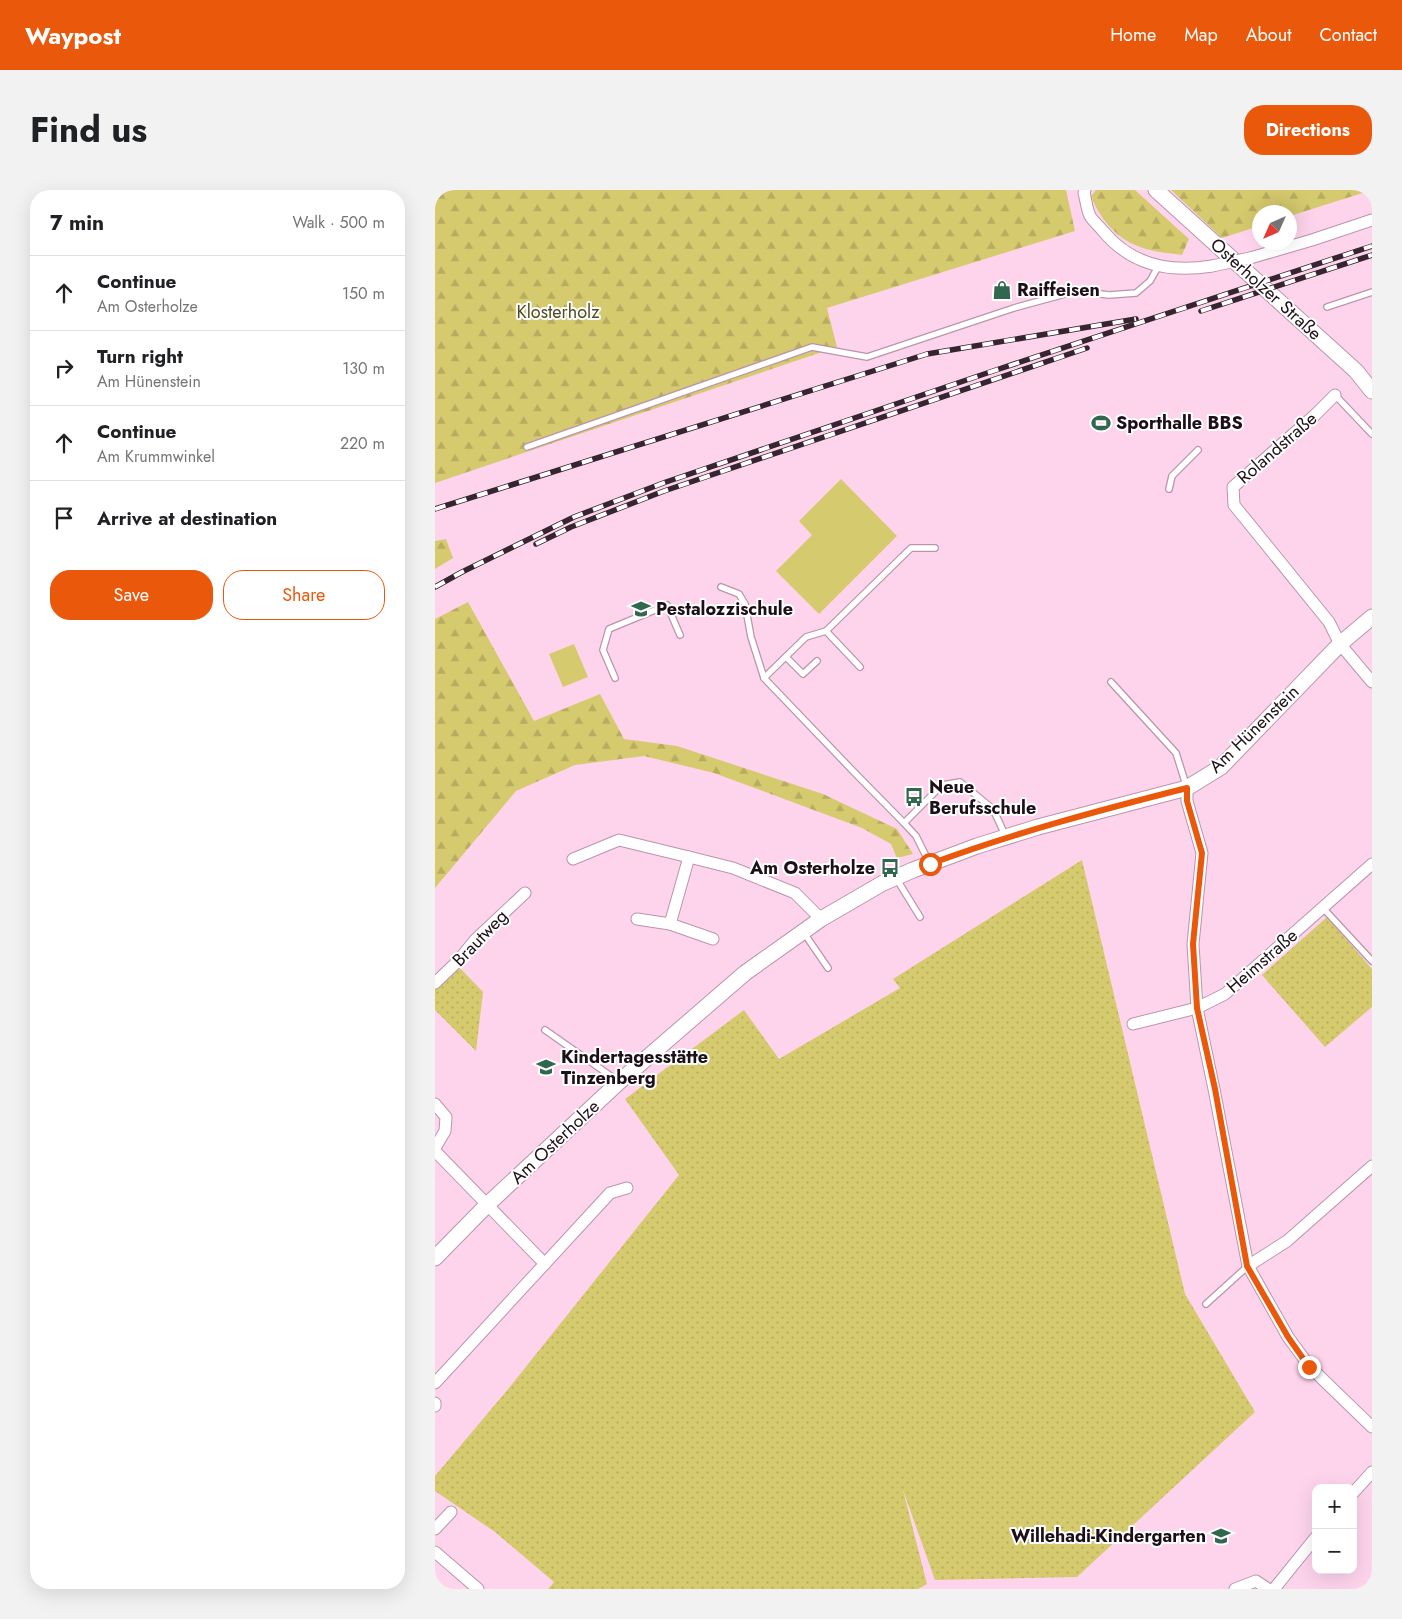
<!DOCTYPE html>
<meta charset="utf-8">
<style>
body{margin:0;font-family:Jost,sans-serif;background:#f2f2f2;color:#202124}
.controls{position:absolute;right:15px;bottom:15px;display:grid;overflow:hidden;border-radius:10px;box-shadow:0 5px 20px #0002}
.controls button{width:45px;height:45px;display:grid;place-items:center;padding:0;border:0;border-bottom:1px solid #e0e0e0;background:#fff;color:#202124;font:25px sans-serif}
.compass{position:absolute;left:817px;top:15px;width:45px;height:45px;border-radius:50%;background:#fff;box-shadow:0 5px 20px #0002;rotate:225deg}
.stop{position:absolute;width:15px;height:15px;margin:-11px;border:4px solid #ea580c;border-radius:50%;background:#fff}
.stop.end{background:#ea580c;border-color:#fff;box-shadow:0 1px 5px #0008}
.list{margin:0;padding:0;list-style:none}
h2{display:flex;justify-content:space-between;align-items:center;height:65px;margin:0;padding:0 20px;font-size:21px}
h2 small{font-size:16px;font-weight:400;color:#757577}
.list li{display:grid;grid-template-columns:32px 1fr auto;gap:15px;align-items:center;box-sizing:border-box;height:75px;padding:0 20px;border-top:1px solid #e0e0e0}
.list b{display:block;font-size:19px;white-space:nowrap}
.list p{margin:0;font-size:16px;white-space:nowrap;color:#757577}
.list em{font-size:16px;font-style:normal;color:#757577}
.actions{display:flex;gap:10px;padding:15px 20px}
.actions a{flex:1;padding:11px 0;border:1px solid #ea580c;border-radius:20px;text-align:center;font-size:18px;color:#ea580c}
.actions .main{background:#ea580c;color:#fff}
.icon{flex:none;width:28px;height:28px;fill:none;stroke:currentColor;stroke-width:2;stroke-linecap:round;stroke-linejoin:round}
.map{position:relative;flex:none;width:937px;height:1399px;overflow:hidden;border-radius:20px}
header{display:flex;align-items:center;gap:30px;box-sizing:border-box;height:70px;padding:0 25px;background:#ea580c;color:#fff}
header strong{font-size:24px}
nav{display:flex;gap:28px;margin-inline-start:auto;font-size:18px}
.intro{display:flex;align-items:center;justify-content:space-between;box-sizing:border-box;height:120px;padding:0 30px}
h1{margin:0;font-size:35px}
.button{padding:12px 22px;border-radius:20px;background:#ea580c;color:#fff;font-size:18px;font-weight:700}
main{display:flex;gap:30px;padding:0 30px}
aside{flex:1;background:#fff;border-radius:20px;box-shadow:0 5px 20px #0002}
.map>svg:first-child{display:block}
</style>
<header>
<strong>Waypost</strong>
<nav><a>Home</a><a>Map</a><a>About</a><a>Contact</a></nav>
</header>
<div class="intro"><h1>Find us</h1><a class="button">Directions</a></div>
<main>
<aside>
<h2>7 min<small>Walk · 500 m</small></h2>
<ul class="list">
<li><svg class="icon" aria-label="ahead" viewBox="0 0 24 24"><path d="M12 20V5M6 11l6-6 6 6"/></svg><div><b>Continue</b><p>Am Osterholze</p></div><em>150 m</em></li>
<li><svg class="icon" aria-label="right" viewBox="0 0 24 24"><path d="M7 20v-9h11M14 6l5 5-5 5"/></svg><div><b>Turn right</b><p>Am Hünenstein</p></div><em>130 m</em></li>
<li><svg class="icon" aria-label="ahead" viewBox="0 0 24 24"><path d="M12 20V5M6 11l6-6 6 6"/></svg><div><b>Continue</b><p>Am Krummwinkel</p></div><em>220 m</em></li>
<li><svg class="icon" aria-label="arrive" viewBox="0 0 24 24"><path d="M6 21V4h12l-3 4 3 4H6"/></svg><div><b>Arrive at destination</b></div></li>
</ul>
<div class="actions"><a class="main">Save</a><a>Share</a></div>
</aside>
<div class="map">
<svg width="937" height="1399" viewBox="0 0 937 1399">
<defs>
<pattern id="green-dots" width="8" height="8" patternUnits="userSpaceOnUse" patternTransform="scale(1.25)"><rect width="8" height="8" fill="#d6ca6e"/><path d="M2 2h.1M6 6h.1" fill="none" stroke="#b7ac5f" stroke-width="1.8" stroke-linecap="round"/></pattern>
<pattern id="forest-firs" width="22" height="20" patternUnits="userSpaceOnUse" patternTransform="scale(1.25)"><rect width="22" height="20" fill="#d6ca6e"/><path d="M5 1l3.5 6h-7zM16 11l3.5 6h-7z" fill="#b7ac5f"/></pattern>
</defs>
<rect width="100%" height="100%" fill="#fed4ed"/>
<!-- green -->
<g fill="url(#green-dots)">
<path d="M 647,670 L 750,1104 L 820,1222 L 642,1387 L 500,1390 L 468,1300 L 492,1394 L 483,1399 L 113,1399 L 119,1392 L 60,1342 L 0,1301 L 0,1286 L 74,1198 L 244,985 L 190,909 L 309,820 L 344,869 L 465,798 L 458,789 Z"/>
<path d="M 892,727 L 937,779 L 937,817 L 890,857 L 827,785 Z"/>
<path d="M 23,776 L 48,802 L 41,861 L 0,820 L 0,799 Z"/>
</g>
<!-- forest -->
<g fill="url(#forest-firs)">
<path d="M 0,0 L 631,0 L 640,41 L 392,118 L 402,157 L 0,293 Z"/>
<path d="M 661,0 L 700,0 L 754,49 L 747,65 C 734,63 718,62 705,57 C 682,49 665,29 656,6 Z"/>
<path d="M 736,0 L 937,0 L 855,26 L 854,22 L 824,22 L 824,36 L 787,48 Z"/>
<path d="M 11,349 L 18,368 L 0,379 L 0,351 Z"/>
<path d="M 33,412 L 99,531 L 165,504 L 189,549 L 242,556 L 388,604 L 462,639 L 478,664 L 462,668 L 456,654 L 427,638 L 279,583 L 209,566 L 140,575 L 81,601 L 0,698 L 0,429 Z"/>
</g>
<!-- pitch -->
<g fill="#d6ca6e">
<path d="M 406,289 L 462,346 L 384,424 L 341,381 L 377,345 L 364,331 Z"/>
<path d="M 139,454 L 153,487 L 128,497 L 114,464 Z"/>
</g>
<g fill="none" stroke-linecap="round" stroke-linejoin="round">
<!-- lane casing -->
<g stroke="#bb94ab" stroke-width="8">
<g id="lane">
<path d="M 892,117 L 937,102"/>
<path d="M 900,205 L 937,244"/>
<path d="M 92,257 L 377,157 L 432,167 L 579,118 L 641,101 L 674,105 L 701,103 L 715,91 L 724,75"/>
<path d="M 734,299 L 737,286 L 763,260"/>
<path d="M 286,397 L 304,404 L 310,414 L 316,447 L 329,488 L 418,581 L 469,633 L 481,646 L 494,672"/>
<path d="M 391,441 L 425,477"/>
<path d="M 351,467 L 368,484 L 382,471"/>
<path d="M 180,488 L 168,460 L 174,439 L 232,415 L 245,445"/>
<path d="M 329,488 L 371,447 L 391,441 L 476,358 L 500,358"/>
<path d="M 676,492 L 741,563 L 752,598"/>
<path d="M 469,633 L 507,595 L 525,592 L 558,619 L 571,647"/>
<path d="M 461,688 L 485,727"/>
<path d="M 888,718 L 937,771"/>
<path d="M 369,743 L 393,778"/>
<path d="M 110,840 L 183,891"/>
<path d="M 771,1114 L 813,1076"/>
</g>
</g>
<!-- street casing -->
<g stroke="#bb94ab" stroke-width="13">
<g id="street">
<path d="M 650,0 L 649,3 C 651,10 652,20 655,26 C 658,31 664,36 668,41 C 696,75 735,83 777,76"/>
<path d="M 815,68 L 877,50 L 937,30"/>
<path d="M 900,205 L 880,225 L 798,297 L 799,315 L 894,432 L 905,454 L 937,492"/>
<path d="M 752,598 L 752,611 L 767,663 L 758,754 L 762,818 L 779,899 L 813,1076 L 853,1147 L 875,1177 L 937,1237"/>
<path d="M 138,669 L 184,650 L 254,667 L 298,678 L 360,703 L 386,729"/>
<path d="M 202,729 L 235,734 L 278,749"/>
<path d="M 235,734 L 254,667"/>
<path d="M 0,793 L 23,771 L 40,750 L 90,703"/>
<path d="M 698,834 L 762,818 L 790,804 L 937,674"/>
<path d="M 0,914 L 11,927 L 10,941 L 0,958"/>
<path d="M 0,961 L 110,1074"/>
<path d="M 813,1076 L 852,1051 L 937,976"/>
<path d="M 0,1193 L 175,1003 L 192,998"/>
<path d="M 0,1213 L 0,1216"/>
<path d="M 918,1303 L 937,1282"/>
<path d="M 0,1339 L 16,1322"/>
<path d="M 0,1362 L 43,1399"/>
<path d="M 800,1399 L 821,1391 L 833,1399"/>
<path d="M 839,1399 L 881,1347"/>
</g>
</g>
<!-- secondary casing -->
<g stroke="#bb94ab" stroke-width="17">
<g id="secondary">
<path d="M 721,0 L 921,181 L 937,201"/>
<path d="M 0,1068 L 53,1014 L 184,892 L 310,783 L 386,729 L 448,693 L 478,680 L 542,656 L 603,637 L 752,598 L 786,577 L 905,454 L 937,427"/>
</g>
</g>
<!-- lane -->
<use href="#lane" stroke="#fff" stroke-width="5.5"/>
<!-- street -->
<use href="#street" stroke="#fff" stroke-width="11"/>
<!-- secondary -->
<use href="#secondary" stroke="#fff" stroke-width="15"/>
<!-- rail casing -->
<g stroke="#362530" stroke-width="5.5">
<g id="rail">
<path d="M 766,121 L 937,65"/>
<path d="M 0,319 L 492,164 L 701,129"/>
<path d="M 101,354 L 136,337 L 229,301 L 652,158"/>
<path d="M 0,397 L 27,382 L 139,327 L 231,292 L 561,180 L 937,56"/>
</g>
</g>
<!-- rail -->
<use href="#rail" stroke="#fff" stroke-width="4" stroke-dasharray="11" stroke-linecap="butt"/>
<!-- street-bridge casing -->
<g stroke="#bb94ab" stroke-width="13" stroke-linecap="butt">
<path id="street-bridge" d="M 777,76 L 815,68"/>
</g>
<!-- street-bridge -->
<use href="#street-bridge" stroke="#fff" stroke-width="11"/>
</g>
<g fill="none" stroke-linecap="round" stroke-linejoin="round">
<!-- route -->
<path stroke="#ea580c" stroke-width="6" d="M 495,674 C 579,643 665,620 752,598 L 752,611 L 767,663 L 758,754 L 762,818 L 780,899 L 812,1076 L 853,1147 L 874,1177"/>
</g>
<!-- icons -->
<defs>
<g id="shop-bare" transform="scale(1.5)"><path d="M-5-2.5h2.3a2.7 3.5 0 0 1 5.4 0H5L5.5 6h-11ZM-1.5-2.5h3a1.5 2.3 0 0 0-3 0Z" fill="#30674e" stroke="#fff" stroke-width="2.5" paint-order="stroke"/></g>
<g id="stadium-bare" transform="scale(1.5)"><path d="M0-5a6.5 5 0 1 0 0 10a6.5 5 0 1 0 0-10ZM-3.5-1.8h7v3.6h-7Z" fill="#30674e" stroke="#fff" stroke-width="2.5" paint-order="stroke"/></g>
<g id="school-bare" transform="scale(1.5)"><path d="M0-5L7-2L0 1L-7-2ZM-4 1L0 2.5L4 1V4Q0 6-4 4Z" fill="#30674e" stroke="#fff" stroke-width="2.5" paint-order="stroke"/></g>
<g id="bus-bare" transform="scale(1.5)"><path d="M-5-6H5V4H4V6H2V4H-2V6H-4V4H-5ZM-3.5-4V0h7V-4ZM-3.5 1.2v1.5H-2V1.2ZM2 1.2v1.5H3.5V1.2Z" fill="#30674e" stroke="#fff" stroke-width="2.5" paint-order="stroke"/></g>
</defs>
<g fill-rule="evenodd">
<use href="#shop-bare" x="567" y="100"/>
<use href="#stadium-bare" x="666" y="233"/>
<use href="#school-bare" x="206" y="419"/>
<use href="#bus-bare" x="479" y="607"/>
<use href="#bus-bare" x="455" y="678"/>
<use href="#school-bare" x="111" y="877"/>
<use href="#school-bare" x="786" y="1346"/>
</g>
<g text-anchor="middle" stroke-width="4" stroke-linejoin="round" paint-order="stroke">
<!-- street labels -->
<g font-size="18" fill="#1d0f18" stroke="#fff">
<text transform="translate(831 99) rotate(42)" y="6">Osterholzer Straße</text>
<text transform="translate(842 258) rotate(-41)" y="6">Rolandstraße</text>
<text transform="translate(819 539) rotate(-44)" y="6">Am Hünenstein</text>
<text transform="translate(45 748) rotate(-46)" y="6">Brautweg</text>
<text transform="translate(827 771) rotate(-41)" y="6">Heimstraße</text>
<text transform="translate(120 952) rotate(-43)" y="6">Am Osterholze</text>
</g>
<!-- poi labels -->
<g font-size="18" font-weight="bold" fill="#1d0f18" stroke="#fff" text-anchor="start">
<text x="582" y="106">Raiffeisen</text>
<text x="681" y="239">Sporthalle BBS</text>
<text x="221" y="425">Pestalozzischule</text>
<text x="494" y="603">Neue<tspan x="494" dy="21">Berufsschule</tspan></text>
<text x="440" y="684" text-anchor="end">Am Osterholze</text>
<text x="126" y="873">Kindertagesstätte<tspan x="126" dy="21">Tinzenberg</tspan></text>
<text x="771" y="1352" text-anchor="end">Willehadi-Kindergarten</text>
</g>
<!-- park labels -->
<g font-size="18" fill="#4f4a21" stroke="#fff">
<text x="123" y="128">Klosterholz</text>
</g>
</g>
</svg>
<div class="controls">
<button>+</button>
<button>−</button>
</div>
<svg class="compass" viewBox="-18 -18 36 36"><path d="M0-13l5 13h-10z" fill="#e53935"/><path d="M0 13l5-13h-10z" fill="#757577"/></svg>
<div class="stop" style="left:495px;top:674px"></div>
<div class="stop end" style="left:874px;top:1177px"></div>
</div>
</main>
